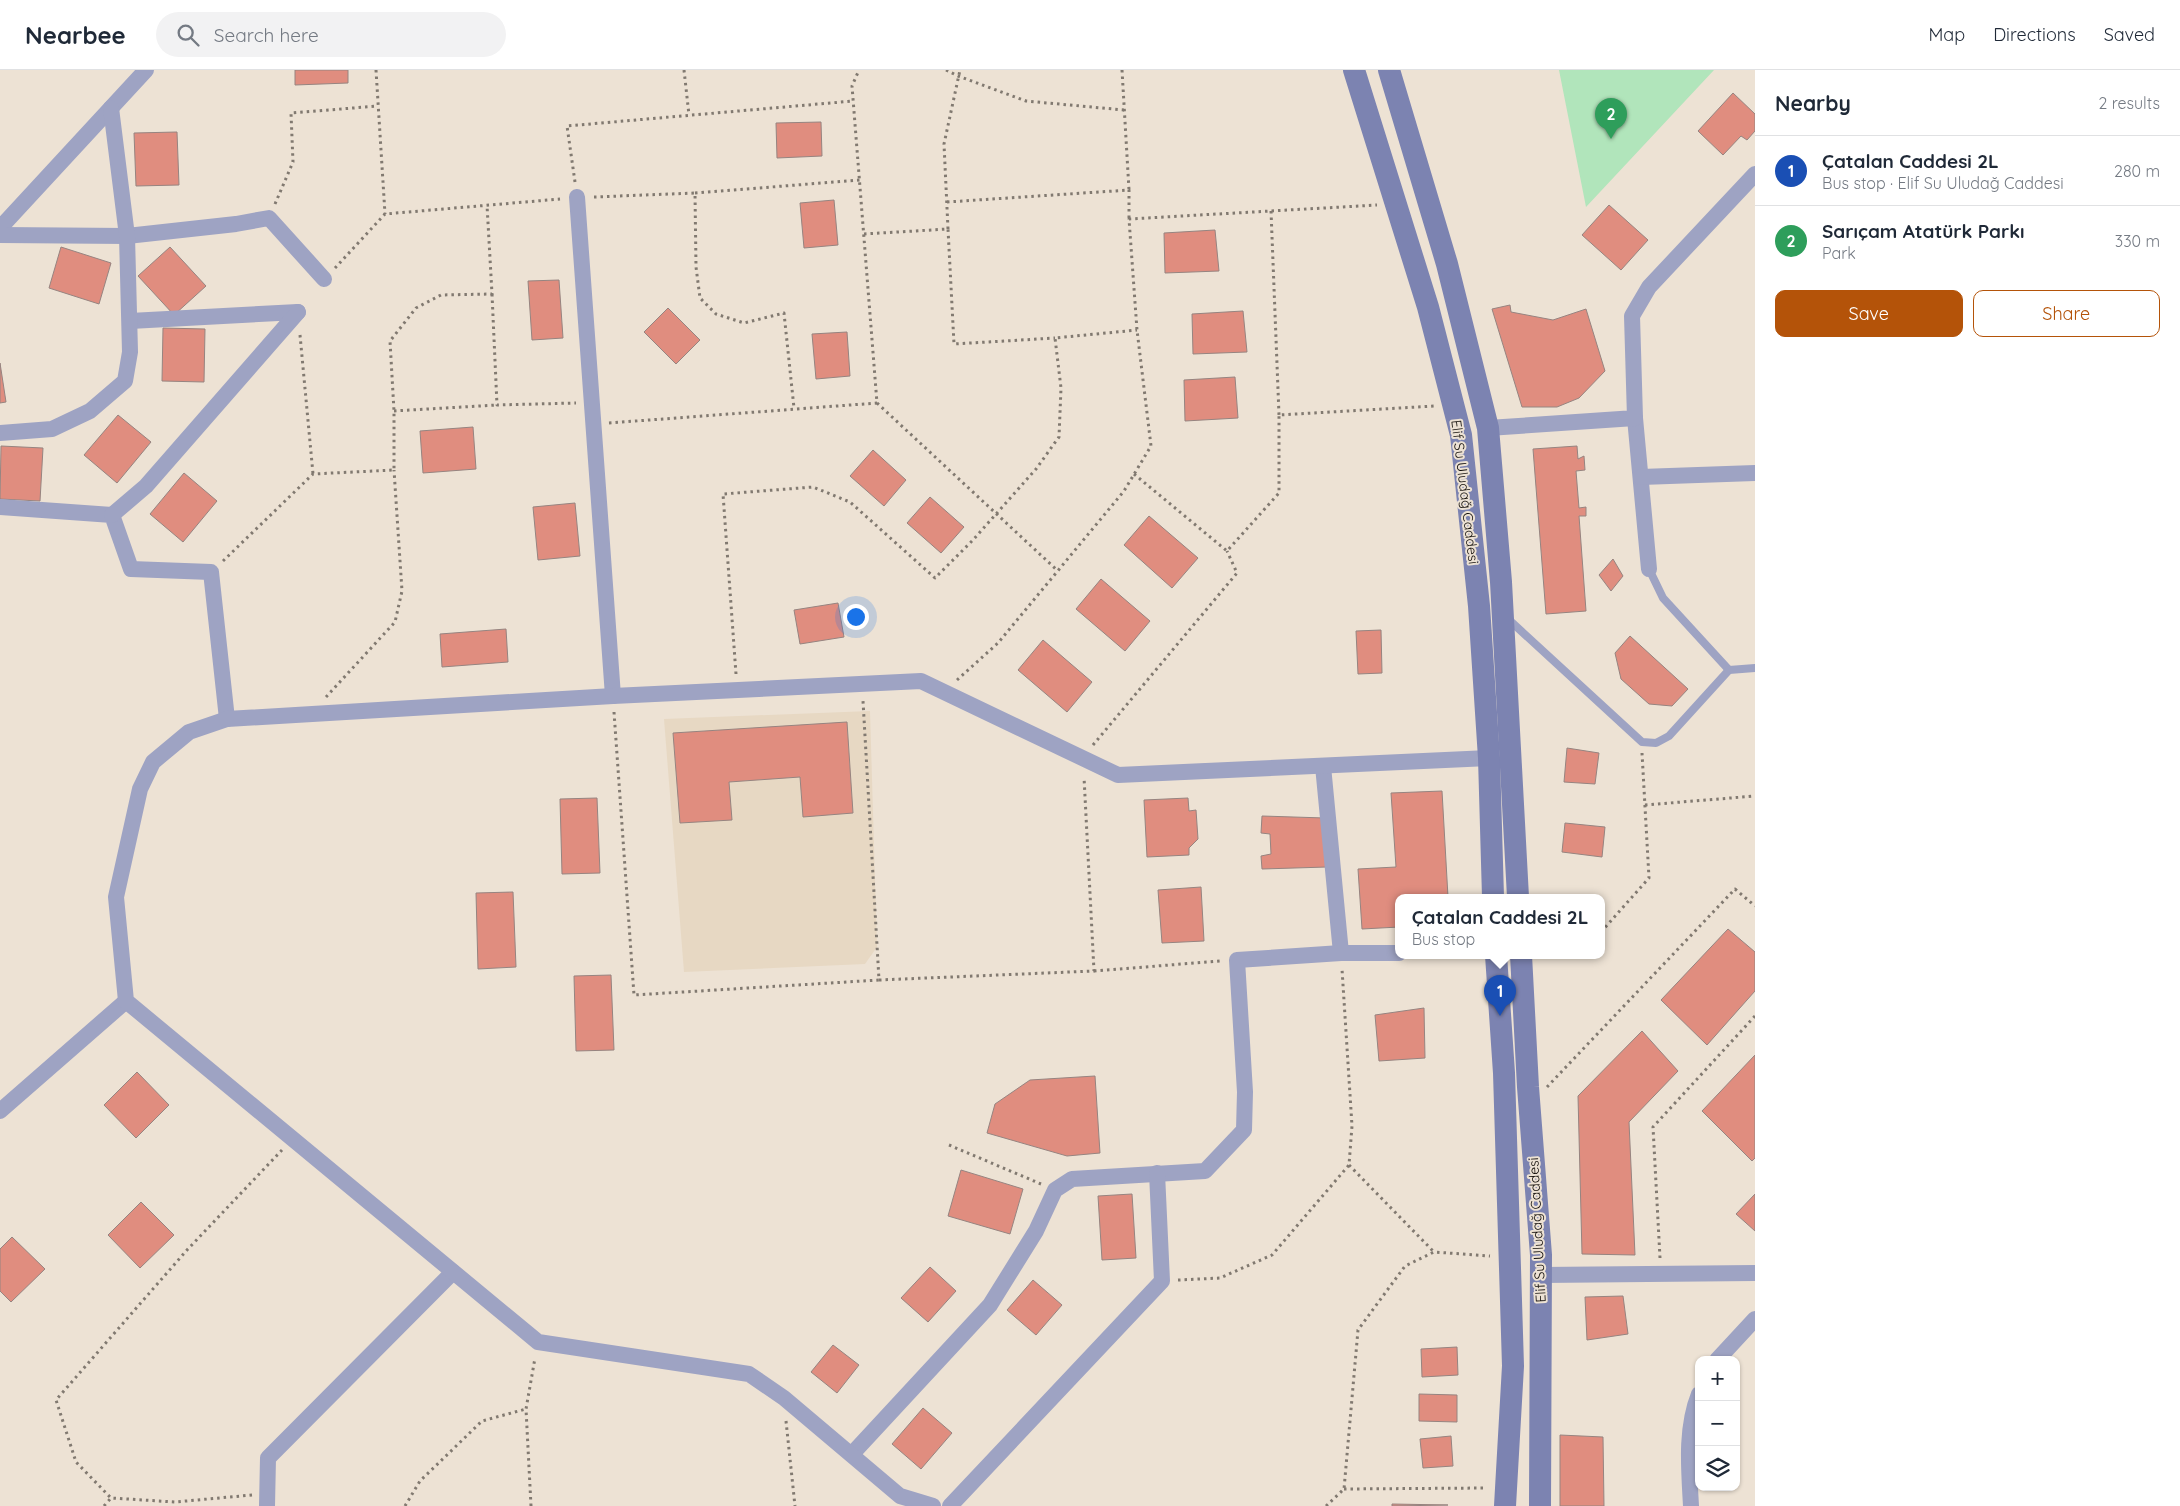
<!DOCTYPE html>
<meta charset="utf-8">
<style>
body{margin:0;font-family:Quicksand,sans-serif;background:#f2f2f3;color:#1f2937}
.controls{position:absolute;right:15px;bottom:15px;display:grid;overflow:hidden;border-radius:10px;box-shadow:0 1px 4px #0004}
.controls button{width:45px;height:45px;display:grid;place-items:center;padding:0;border:0;border-bottom:1px solid #e0e1e3;background:#fff;color:#1f2937;font:25px sans-serif}
.you{position:absolute;left:855px;top:546px;width:18px;height:18px;margin:-12px;border:4px solid #fff;border-radius:50%;background:#1a73e8;box-shadow:0 0 0 8px #1a73e833}
.badge{display:grid;place-items:center;width:32px;height:32px;border-radius:50%;background:#b45309;color:#fff;font-size:16px;font-weight:700}
.pin{position:absolute;translate:-50% -41px;filter:drop-shadow(0 1px 2px #0008)}
.pin::after{content:'';position:absolute;top:26px;width:18px;height:15px;background:inherit;clip-path:polygon(0 0,100% 0,50% 100%)}
.popup{position:absolute;left:1395px;top:824px;width:210px;height:65px;box-sizing:border-box;display:grid;place-content:center;border-radius:10px;background:#fff;filter:drop-shadow(0 1px 4px #0005);font-size:16px;white-space:nowrap;color:#747a83}
.popup b{font-size:19px;color:#1f2937}
.popup::after{content:'';position:absolute;left:50%;top:100%;margin-left:-10px;border:10px solid transparent;border-top-color:#fff}
.list{margin:0;padding:0;list-style:none}
h2{display:flex;justify-content:space-between;align-items:center;height:65px;margin:0;padding:0 20px;font-size:21px}
h2 small{font-size:16px;font-weight:400;color:#747a83}
.list li{display:grid;grid-template-columns:32px 1fr auto;gap:15px;align-items:center;box-sizing:border-box;height:70px;padding:0 20px;border-top:1px solid #e0e1e3}
.list b{display:block;font-size:19px;white-space:nowrap}
.list p{margin:0;font-size:16px;white-space:nowrap;color:#747a83}
.list em{font-size:16px;font-style:normal;color:#747a83}
.actions{display:flex;gap:10px;padding:15px 20px}
.actions a{flex:1;padding:11px 0;border:1px solid #b45309;border-radius:10px;text-align:center;font-size:18px;color:#b45309}
.actions .main{background:#b45309;color:#fff}
.icon{flex:none;width:28px;height:28px;fill:none;stroke:currentColor;stroke-width:2;stroke-linecap:round;stroke-linejoin:round}
.map{position:relative;flex:none;width:1755px;height:1436px;overflow:hidden}
header{display:flex;align-items:center;gap:30px;box-sizing:border-box;height:70px;padding:0 25px;background:#fff;border-bottom:1px solid #e0e1e3}
header strong{font-size:24px}
nav{display:flex;gap:28px;margin-inline-start:auto;font-size:18px}
.search{width:350px;height:45px;background:#f2f2f3;display:flex;align-items:center;gap:12px;box-sizing:border-box;padding:0 18px;border-radius:28px;color:#747a83;font-size:19px}
main{display:flex}
aside{flex:1;background:#fff}
.map>svg:first-child{display:block}
</style>
<header>
<strong>Nearbee</strong>
<div class="search"><svg class="icon" aria-label="search" viewBox="0 0 24 24"><circle cx="10" cy="10" r="6"/><path d="M15 15l6 6"/></svg>Search here</div>
<nav><a>Map</a><a>Directions</a><a>Saved</a></nav>
</header>
<main>
<div class="map">
<svg width="1755" height="1436" viewBox="0 0 1755 1436">
<rect width="100%" height="100%" fill="#ede2d4"/>
<!-- built -->
<path fill="#e7d8c3" d="M 870,641 L 877,877 L 865,894 L 684,902 L 664,649 Z"/>
<!-- green -->
<path fill="#b1e5bb" d="M 1559,0 L 1722,0 L 1714,0 L 1586,137 Z"/>
<!-- building -->
<g fill="#e08d7f" stroke="#968480">
<path d="M 295,0 L 348,0 L 348,13 L 295,15 Z"/>
<path d="M 1733,23 L 1755,44 L 1755,61 L 1747,70 L 1741,66 L 1723,85 L 1698,61 Z"/>
<path d="M 821,52 L 822,86 L 777,88 L 776,53 Z"/>
<path d="M 177,62 L 179,115 L 136,116 L 134,63 Z"/>
<path d="M 834,130 L 838,175 L 804,178 L 800,133 Z"/>
<path d="M 1609,135 L 1648,170 L 1621,200 L 1582,165 Z"/>
<path d="M 1215,160 L 1219,201 L 1165,203 L 1164,163 Z"/>
<path d="M 61,177 L 111,193 L 99,234 L 49,218 Z"/>
<path d="M 170,177 L 206,216 L 174,245 L 138,206 Z"/>
<path d="M 559,210 L 563,268 L 532,270 L 528,211 Z"/>
<path d="M 1510,235 L 1511,242 L 1553,250 L 1586,239 L 1605,301 L 1579,328 L 1557,337 L 1522,337 L 1492,239 Z"/>
<path d="M 668,238 L 700,270 L 676,294 L 644,262 Z"/>
<path d="M 1243,241 L 1247,282 L 1193,284 L 1192,244 Z"/>
<path d="M 163,258 L 205,259 L 204,312 L 162,311 Z"/>
<path d="M 847,262 L 850,306 L 816,309 L 812,264 Z"/>
<path d="M 0,293 L 6,332 L 0,333 Z"/>
<path d="M 1235,307 L 1238,348 L 1185,351 L 1184,310 Z"/>
<path d="M 118,345 L 151,372 L 117,413 L 84,385 Z"/>
<path d="M 473,357 L 476,399 L 423,403 L 420,361 Z"/>
<path d="M 1,376 L 43,378 L 40,431 L 0,429 Z"/>
<path d="M 1577,376 L 1578,389 L 1584,386 L 1585,400 L 1576,401 L 1579,438 L 1586,437 L 1586,446 L 1579,446 L 1586,541 L 1546,544 L 1533,379 Z"/>
<path d="M 873,380 L 906,410 L 884,436 L 850,406 Z"/>
<path d="M 184,403 L 217,431 L 183,472 L 150,444 Z"/>
<path d="M 930,427 L 964,457 L 941,483 L 907,453 Z"/>
<path d="M 575,433 L 580,486 L 538,490 L 533,437 Z"/>
<path d="M 1149,446 L 1198,488 L 1172,518 L 1124,475 Z"/>
<path d="M 1613,489 L 1623,506 L 1611,521 L 1599,505 Z"/>
<path d="M 1101,509 L 1150,551 L 1125,581 L 1076,539 Z"/>
<path d="M 838,533 L 844,567 L 800,574 L 794,540 Z"/>
<path d="M 506,559 L 508,592 L 442,597 L 440,564 Z"/>
<path d="M 1381,560 L 1382,603 L 1358,604 L 1356,561 Z"/>
<path d="M 1630,566 L 1688,619 L 1672,636 L 1649,634 L 1621,609 L 1615,583 Z"/>
<path d="M 1043,570 L 1092,612 L 1067,642 L 1018,600 Z"/>
<path d="M 847,652 L 853,743 L 803,747 L 800,707 L 729,712 L 732,750 L 680,753 L 673,663 Z"/>
<path d="M 1567,678 L 1599,683 L 1595,714 L 1564,712 Z"/>
<path d="M 1442,721 L 1448,827 L 1399,827 L 1399,857 L 1362,859 L 1358,799 L 1396,797 L 1391,723 Z"/>
<path d="M 597,728 L 600,803 L 562,804 L 560,729 Z"/>
<path d="M 1188,728 L 1189,741 L 1196,740 L 1198,769 L 1189,778 L 1189,785 L 1147,787 L 1144,730 Z"/>
<path d="M 1262,746 L 1325,748 L 1327,797 L 1262,799 L 1261,786 L 1271,784 L 1270,764 L 1261,763 Z"/>
<path d="M 1565,753 L 1605,757 L 1602,787 L 1562,782 Z"/>
<path d="M 1201,817 L 1204,871 L 1162,873 L 1158,820 Z"/>
<path d="M 513,822 L 516,897 L 478,899 L 476,823 Z"/>
<path d="M 1728,859 L 1755,882 L 1755,921 L 1707,975 L 1661,930 Z"/>
<path d="M 611,905 L 614,980 L 576,981 L 574,906 Z"/>
<path d="M 1424,938 L 1425,988 L 1379,991 L 1375,945 Z"/>
<path d="M 1642,961 L 1678,1001 L 1629,1052 L 1635,1185 L 1582,1184 L 1578,1026 Z"/>
<path d="M 1755,985 L 1755,1088 L 1752,1091 L 1702,1041 Z"/>
<path d="M 137,1002 L 169,1035 L 136,1068 L 104,1035 Z"/>
<path d="M 1095,1006 L 1100,1083 L 1067,1086 L 987,1063 L 995,1034 L 1030,1010 Z"/>
<path d="M 961,1100 L 1023,1119 L 1010,1164 L 948,1146 Z"/>
<path d="M 1132,1124 L 1136,1188 L 1102,1190 L 1098,1126 Z"/>
<path d="M 1755,1124 L 1755,1161 L 1736,1144 Z"/>
<path d="M 141,1132 L 174,1165 L 140,1198 L 108,1165 Z"/>
<path d="M 12,1167 L 45,1199 L 11,1232 L 0,1221 L 0,1179 Z"/>
<path d="M 930,1197 L 956,1221 L 928,1252 L 901,1228 Z"/>
<path d="M 1033,1210 L 1062,1235 L 1036,1265 L 1007,1240 Z"/>
<path d="M 1623,1226 L 1628,1264 L 1587,1270 L 1585,1227 Z"/>
<path d="M 833,1275 L 859,1295 L 837,1323 L 811,1302 Z"/>
<path d="M 1457,1277 L 1458,1305 L 1422,1307 L 1421,1279 Z"/>
<path d="M 1419,1324 L 1457,1325 L 1457,1352 L 1419,1351 Z"/>
<path d="M 923,1338 L 952,1363 L 921,1399 L 892,1374 Z"/>
<path d="M 1560,1365 L 1603,1367 L 1604,1436 L 1560,1436 Z"/>
<path d="M 1451,1366 L 1453,1396 L 1423,1398 L 1420,1369 Z"/>
<path d="M 1392,1434 L 1448,1435 L 1392,1436 Z"/>
</g>
<g fill="none" stroke-linecap="round" stroke-linejoin="round">
<!-- path -->
<g stroke="#817970" stroke-width="3" stroke-dasharray="2.5 4" stroke-linecap="butt">
<path d="M 376,0 L 385,144"/>
<path d="M 684,0 L 689,45"/>
<path d="M 946,0 L 958,6 L 1026,31 L 1124,40"/>
<path d="M 1122,0 L 1129,120"/>
<path d="M 575,112 L 567,56 L 853,31"/>
<path d="M 695,123 L 860,110"/>
<path d="M 594,127 L 695,123 L 696,197 L 700,228 L 716,244 L 744,253 L 784,243 L 794,338"/>
<path d="M 947,132 L 1129,120 L 1129,149"/>
<path d="M 275,134 L 293,92 L 291,43 L 378,36"/>
<path d="M 1271,141 L 1279,345"/>
<path d="M 948,159 L 944,74 L 960,0"/>
<path d="M 864,164 L 948,159 L 954,274 L 1055,268"/>
<path d="M 335,198 L 385,144 L 560,129"/>
<path d="M 492,224 L 497,335 L 576,333"/>
<path d="M 300,265 L 313,404"/>
<path d="M 877,333 L 1058,501"/>
<path d="M 394,341 L 497,335"/>
<path d="M 609,353 L 877,333 L 852,16 L 859,0"/>
<path d="M 1134,404 L 1227,481 L 1279,423 L 1279,345 L 1435,336"/>
<path d="M 223,491 L 313,404 L 394,400 L 394,341 L 390,271 L 416,238 L 441,225 L 492,224 L 487,135"/>
<path d="M 736,604 L 723,424 L 813,417 L 850,432 L 935,508 L 973,470 L 1036,399 L 1059,367 L 1061,318 L 1055,268 L 1137,260"/>
<path d="M 957,610 L 998,573 L 1124,421 L 1151,376 L 1137,260 L 1129,149 L 1377,135"/>
<path d="M 326,627 L 395,552 L 402,521 L 394,400"/>
<path d="M 614,642 L 634,925 L 879,910 L 863,631"/>
<path d="M 1093,675 L 1237,503 L 1227,481"/>
<path d="M 1645,735 L 1755,726"/>
<path d="M 1601,862 L 1649,808 L 1642,683"/>
<path d="M 1094,901 L 1220,891"/>
<path d="M 879,910 L 1094,901 L 1084,707"/>
<path d="M 1547,1017 L 1735,819 L 1755,836"/>
<path d="M 949,1075 L 1041,1114"/>
<path d="M 1349,1095 L 1434,1182"/>
<path d="M 1660,1188 L 1653,1057 L 1755,946"/>
<path d="M 1178,1210 L 1220,1208 L 1272,1185 L 1349,1095 L 1352,1056 L 1342,899"/>
<path d="M 786,1351 L 795,1436"/>
<path d="M 1344,1419 L 1486,1418"/>
<path d="M 252,1425 L 175,1432 L 111,1428 L 76,1392 L 56,1330 L 187,1180 L 282,1080"/>
<path d="M 104,1436 L 111,1428"/>
<path d="M 405,1436 L 420,1411 L 482,1351 L 526,1339"/>
<path d="M 531,1436 L 526,1339 L 535,1288"/>
<path d="M 1326,1436 L 1344,1419 L 1358,1260 L 1405,1196 L 1434,1182 L 1490,1186"/>
</g>
<!-- service -->
<g stroke="#9ea3c3" stroke-width="8">
<path d="M 1649,499 L 1663,528 L 1729,600"/>
<path d="M 1507,548 L 1642,672 L 1656,673 L 1669,666 L 1729,600 L 1755,598"/>
</g>
<!-- minor -->
<g stroke="#9ea3c3" stroke-width="16">
<path d="M 577,127 L 613,626"/>
<path d="M 0,158 L 146,0"/>
<path d="M 0,165 L 127,166 L 236,154 L 269,148 L 324,209"/>
<path d="M 130,251 L 298,242"/>
<path d="M 1635,348 L 1649,499"/>
<path d="M 1488,358 L 1635,348 L 1632,246 L 1649,217 L 1755,104"/>
<path d="M 0,363 L 52,359 L 90,341 L 125,311 L 130,282 L 127,166 L 111,38"/>
<path d="M 1641,407 L 1755,403"/>
<path d="M 0,437 L 112,445 L 131,499 L 211,502 L 227,649"/>
<path d="M 112,445 L 146,416 L 298,242"/>
<path d="M 1323,696 L 1341,883"/>
<path d="M 0,1041 L 126,931"/>
<path d="M 1541,1205 L 1755,1203"/>
<path d="M 1717,1290 L 1755,1249"/>
<path d="M 852,1384 L 990,1235 L 1036,1161 L 1055,1120 L 1072,1109 L 1205,1101 L 1244,1060 L 1245,1022 L 1237,890 L 1341,883 L 1399,883"/>
<path d="M 267,1436 L 268,1388 L 453,1202"/>
<path d="M 933,1436 L 900,1426 L 784,1328 L 749,1304 L 538,1272 L 126,931 L 116,827 L 140,719 L 153,692 L 189,662 L 227,649 L 613,626 L 921,611 L 1118,705 L 1489,688"/>
<path d="M 950,1436 L 1162,1211 L 1157,1103"/>
<path d="M 1691,1436 C 1689,1399 1685,1359 1699,1324"/>
</g>
<!-- secondary -->
<g stroke="#7c83b1" stroke-width="22">
<path d="M 1354,0 L 1428,237 L 1461,365 L 1479,536 L 1489,688 L 1493,827"/>
<path d="M 1389,0 L 1447,194 L 1488,358 L 1501,512 L 1518,827"/>
<path d="M 1496,885 L 1504,1003 L 1513,1296 L 1505,1436"/>
<path d="M 1521,885 L 1528,1017 L 1541,1185 L 1540,1436"/>
</g>
</g>
<g text-anchor="middle" stroke-width="4" stroke-linejoin="round" paint-order="stroke">
<!-- street labels -->
<g font-size="14" fill="#110d09" stroke="#ede2d4">
<text transform="translate(1465 422) rotate(83)" y="5">Elif Su Uludağ Caddesi</text>
<text transform="translate(1537 1160) rotate(-93)" y="5">Elif Su Uludağ Caddesi</text>
</g>
</g>
</svg>
<div class="controls">
<button>+</button>
<button>−</button>
<button><svg class="icon" aria-label="layers" viewBox="0 0 24 24"><path d="M12 4l9 5-9 5-9-5zM3 14l9 5 9-5"/></svg></button>
</div>
<div class="you"></div>
<div class="pin badge" style="left:1500px;top:946px;background:#1a4fb4">1</div>
<div class="popup"><b>Çatalan Caddesi 2L</b>Bus stop</div>
<div class="pin badge" style="left:1611px;top:69px;background:#2e9e5b">2</div>
</div>
<aside>
<h2>Nearby<small>2 results</small></h2>
<ul class="list">
<li><span class="badge" style="background:#1a4fb4">1</span><div><b>Çatalan Caddesi 2L</b><p>Bus stop · Elif Su Uludağ Caddesi</p></div><em>280 m</em></li>
<li><span class="badge" style="background:#2e9e5b">2</span><div><b>Sarıçam Atatürk Parkı</b><p>Park</p></div><em>330 m</em></li>
</ul>
<div class="actions"><a class="main">Save</a><a>Share</a></div>
</aside>
</main>
